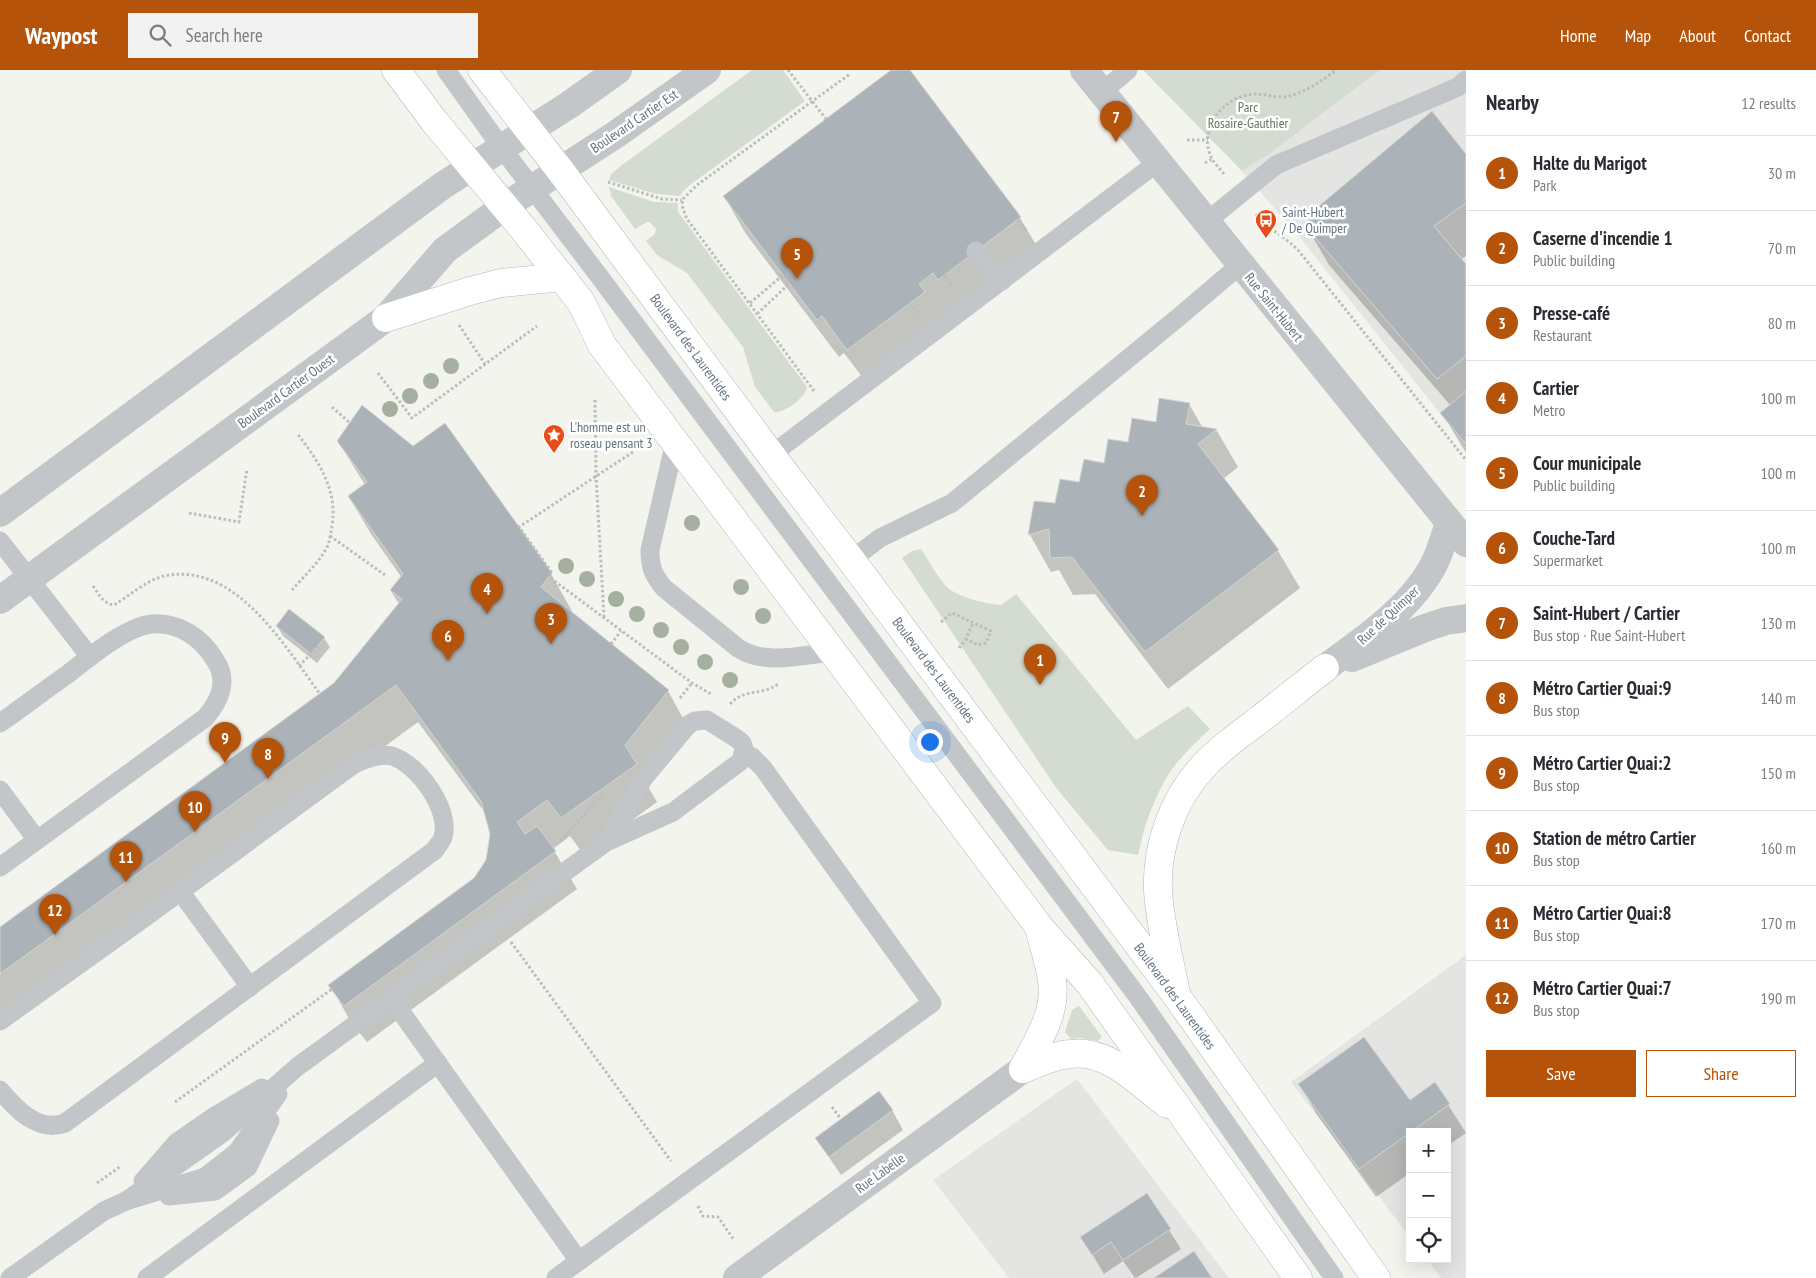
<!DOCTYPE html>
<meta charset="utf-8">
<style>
body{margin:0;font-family:"PT Sans Narrow",sans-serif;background:#f2f2f3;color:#2b2b33}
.controls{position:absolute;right:15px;bottom:15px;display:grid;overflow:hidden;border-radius:0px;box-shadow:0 5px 20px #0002}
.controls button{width:45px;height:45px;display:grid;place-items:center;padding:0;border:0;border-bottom:1px solid #e1e1e2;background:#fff;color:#2b2b33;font:25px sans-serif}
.you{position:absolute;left:929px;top:671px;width:18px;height:18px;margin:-12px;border:4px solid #fff;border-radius:50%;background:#1a73e8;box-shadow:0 0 0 8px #1a73e833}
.badge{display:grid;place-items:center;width:32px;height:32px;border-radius:50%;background:#b45309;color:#fff;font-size:16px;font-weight:700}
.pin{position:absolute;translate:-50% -41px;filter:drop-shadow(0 1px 2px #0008)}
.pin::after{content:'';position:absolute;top:26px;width:18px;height:15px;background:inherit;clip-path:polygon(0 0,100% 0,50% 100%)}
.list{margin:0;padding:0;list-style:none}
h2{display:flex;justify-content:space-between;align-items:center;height:65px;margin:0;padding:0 20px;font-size:21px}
h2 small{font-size:16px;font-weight:400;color:#7c7c81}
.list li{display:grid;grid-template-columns:32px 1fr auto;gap:15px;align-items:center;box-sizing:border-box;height:75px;padding:0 20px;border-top:1px solid #e1e1e2}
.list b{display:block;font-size:19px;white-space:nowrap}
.list p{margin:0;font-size:16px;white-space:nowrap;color:#7c7c81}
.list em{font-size:16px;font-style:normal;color:#7c7c81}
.actions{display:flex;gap:10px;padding:15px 20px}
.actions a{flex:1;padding:11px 0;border:1px solid #b45309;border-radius:0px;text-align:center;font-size:18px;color:#b45309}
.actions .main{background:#b45309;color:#fff}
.icon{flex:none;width:28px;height:28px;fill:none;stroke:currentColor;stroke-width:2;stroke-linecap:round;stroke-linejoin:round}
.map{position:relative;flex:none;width:1466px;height:1208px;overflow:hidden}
header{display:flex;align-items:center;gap:30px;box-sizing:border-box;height:70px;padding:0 25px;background:#b45309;color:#fff}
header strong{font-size:24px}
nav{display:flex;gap:28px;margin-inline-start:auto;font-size:18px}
.search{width:350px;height:45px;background:#f2f2f3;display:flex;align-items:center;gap:12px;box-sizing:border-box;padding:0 18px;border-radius:0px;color:#7c7c81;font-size:19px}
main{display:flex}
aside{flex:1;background:#fff}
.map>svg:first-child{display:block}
</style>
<header>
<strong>Waypost</strong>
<div class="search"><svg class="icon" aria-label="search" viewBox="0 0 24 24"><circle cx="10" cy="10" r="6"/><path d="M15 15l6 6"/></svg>Search here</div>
<nav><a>Home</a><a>Map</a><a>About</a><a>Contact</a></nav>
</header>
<main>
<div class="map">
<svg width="1466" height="1208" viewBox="0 0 1466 1208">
<rect width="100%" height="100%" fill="#f4f4ef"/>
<!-- built -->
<g fill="#e4e5e3">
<path d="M 1380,0 L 1466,0 L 1466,376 L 1302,170 L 1242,101 L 1268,85 Z"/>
<path d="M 1466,885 L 1466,1208 L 1441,1208 L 1427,1189 L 1447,1189 L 1447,1062 L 1410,1062 L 1410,1167 L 1291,1012 Z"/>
<path d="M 1077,1009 L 1229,1208 L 1009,1208 L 933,1110 Z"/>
</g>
<!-- green -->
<g fill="#d4dbd0">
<path d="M 752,0 L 783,0 L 805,31 L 690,115 L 683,121 L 680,126 L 656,124 L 609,110 L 611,104 L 622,95 Z"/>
<path d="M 1143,0 L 1380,0 L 1268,85 L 1242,101 Z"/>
<path d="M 609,117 L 654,132 L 678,133 L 678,141 L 681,146 L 807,317 C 806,327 784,344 774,342 L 755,317 L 743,277 L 687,203 L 657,185 L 646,171 L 655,164 L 656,159 L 650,152 L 647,152 L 635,159 L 611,126 Z"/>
<path d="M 921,479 C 929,491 936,505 946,516 C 956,527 986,534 1001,535 L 1016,524 L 1136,670 L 1188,636 L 1210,659 C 1196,672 1181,686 1170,702 C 1154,727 1144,756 1138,785 L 1108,780 L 1057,719 L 902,488 L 912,481 Z"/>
<path d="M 1079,936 L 1102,967 L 1098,971 L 1080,968 L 1071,969 L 1065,962 L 1072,940 Z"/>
</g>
<!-- shadow -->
<g fill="#0003">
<path d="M 893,0 L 908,0 L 1020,148 L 1042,185 L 870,317 L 844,283 L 839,287 L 746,164 L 724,126 Z"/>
<path d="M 1466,86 L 1466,186 L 1460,190 L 1466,196 L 1466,383 L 1442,343 L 1451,336 L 1329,195 L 1307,157 Z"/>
<path d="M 1189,334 L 1203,358 L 1217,361 L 1238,397 L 1223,409 L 1278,481 L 1300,518 L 1168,619 L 1095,524 L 1073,525 L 1059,500 L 1051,502 L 1030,465 L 1035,432 L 1056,435 L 1129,374 L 1157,354 Z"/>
<path d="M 338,371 L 551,504 L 572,541 L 571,543 L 668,621 L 689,659 L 646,713 L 657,732 L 584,785 L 570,766 L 553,779 L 577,819 L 367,972 L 351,952 L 330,915 L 475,809 L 487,791 L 491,763 L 486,744 L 418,652 L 2,956 L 0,953 L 0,859 L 335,613 L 399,534 L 391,521 L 402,508 L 371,464 L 349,427 L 365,415 Z"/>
<path d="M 290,541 L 324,568 L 330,577 L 317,593 L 283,566 L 277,556 Z"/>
<path d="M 1300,1014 L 1410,1032 L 1435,1014 L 1466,1063 L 1447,1076 L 1447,1062 L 1410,1062 L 1410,1103 L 1376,1127 L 1316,1043 Z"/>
<path d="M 892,1040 L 903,1060 L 841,1105 L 816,1068 Z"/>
<path d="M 1147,1125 L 1181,1179 L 1136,1208 L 1135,1208 L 1123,1191 L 1104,1204 L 1082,1167 Z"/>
</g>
<!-- building -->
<g fill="#acb3b8" stroke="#d5d5d2">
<path d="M 891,0 L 910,0 L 1021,147 L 938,210 L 933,203 L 919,214 L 925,222 L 847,280 L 822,246 L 817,250 L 723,126 Z"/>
<path d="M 1432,41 L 1466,84 L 1466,133 L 1434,156 L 1466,194 L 1466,286 L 1437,309 L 1306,157 L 1313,141 Z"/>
<path d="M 1466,321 L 1466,374 L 1440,343 Z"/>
<path d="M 1159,328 L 1190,333 L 1186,354 L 1217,359 L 1198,374 L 1279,480 L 1145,582 L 1072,487 L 1050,488 L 1049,459 L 1028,465 L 1034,431 L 1055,433 L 1060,409 L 1079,412 L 1084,389 L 1104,393 L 1108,369 L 1128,372 L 1132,348 L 1156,352 Z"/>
<path d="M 362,335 L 413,376 L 445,353 L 552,503 L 541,517 L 669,620 L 625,675 L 637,694 L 561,748 L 547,730 L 517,752 L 525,764 L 537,756 L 556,781 L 344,936 L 328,915 L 474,808 L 486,790 L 490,764 L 481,731 L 396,615 L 0,904 L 0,857 L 334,613 L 402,529 L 390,520 L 403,504 L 348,426 L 367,412 L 337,371 Z"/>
<path d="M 289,539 L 325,567 L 311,584 L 276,556 Z"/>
<path d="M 1364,967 L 1410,1030 L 1435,1012 L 1450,1034 L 1359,1099 L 1298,1014 Z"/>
<path d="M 879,1021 L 893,1040 L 829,1087 L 815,1068 Z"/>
<path d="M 1147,1123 L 1171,1159 L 1123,1190 L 1111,1172 L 1092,1185 L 1080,1167 Z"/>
<path d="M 1194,1181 L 1212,1208 L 1154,1208 Z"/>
</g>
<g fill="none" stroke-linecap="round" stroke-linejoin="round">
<!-- secondary casing -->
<g stroke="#b2b8bc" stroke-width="29">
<g id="secondary">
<path d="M 396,0 L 434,51 L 525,161 L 581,232 L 602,275 L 1040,858 L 1090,914 L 1298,1208"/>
<path d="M 482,0 L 560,100 L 771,385 L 851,490 L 1176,925 L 1376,1208"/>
<path d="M 386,248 L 470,221 L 501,213 L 562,207"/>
<path d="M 1175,919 C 1169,887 1160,854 1158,821 C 1156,778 1172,731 1201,699 C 1218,680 1239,665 1259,650 C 1281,633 1303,615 1325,598"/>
<path d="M 1023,999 C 1038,993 1054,985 1071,984 C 1108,979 1139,1013 1167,1034"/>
<path d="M 1023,999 C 1037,972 1057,943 1052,911 C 1050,894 1044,877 1040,861"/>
</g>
</g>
<!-- path -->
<g stroke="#babcbe" stroke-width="3" stroke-dasharray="2.5 2.5" stroke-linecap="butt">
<path d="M 788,0 L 826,49"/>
<path d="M 1187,70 L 1208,70"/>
<path d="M 1205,93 L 1212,89"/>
<path d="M 1224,104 C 1220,99 1215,94 1212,89 C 1196,58 1225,25 1255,24 C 1267,24 1278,29 1290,26 C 1307,21 1322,11 1336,0"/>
<path d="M 608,112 L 662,129 L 682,130"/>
<path d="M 1256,144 C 1268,159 1284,166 1298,180 L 1466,390"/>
<path d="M 1018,150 L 1027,161"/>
<path d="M 944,205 L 952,217"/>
<path d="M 750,233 L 783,205 L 789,214 L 758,243"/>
<path d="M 911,233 L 918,243"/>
<path d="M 459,255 L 485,294"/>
<path d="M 378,303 L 412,348 L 537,256"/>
<path d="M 814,321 L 687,149 L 683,139 L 682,130 L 697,115 L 850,4"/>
<path d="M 595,330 L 596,406 L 604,547"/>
<path d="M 332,337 L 350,353"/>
<path d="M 633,382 L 519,457 L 552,503 L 549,507 L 692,613 L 711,624"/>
<path d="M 189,443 L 239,452 L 247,399"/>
<path d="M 330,466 L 385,505"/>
<path d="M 93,516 C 99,525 103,533 114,535 C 129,526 147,510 164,506 C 235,491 284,575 320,624"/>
<path d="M 292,520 C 304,506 321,491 328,475 C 330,469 331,462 332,456 C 338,419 318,391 297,363"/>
<path d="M 941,552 L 952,543 L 991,561 L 986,573 L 978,575 L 966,569"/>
<path d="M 611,574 L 621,561"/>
<path d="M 959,578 L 966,569 L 973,553"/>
<path d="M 299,596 L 318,577"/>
<path d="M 680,628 L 692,613"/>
<path d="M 730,634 C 745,618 761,626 778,614"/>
<path d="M 561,771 L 602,724"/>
<path d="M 511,872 L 671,1091"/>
<path d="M 175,1032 L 332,919"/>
<path d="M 832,1037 L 841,1049"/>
<path d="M 97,1113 L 121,1096"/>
<path d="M 698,1136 L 703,1146 L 718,1147 L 734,1170"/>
</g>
<!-- service -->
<g stroke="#c3c6c9" stroke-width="19">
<path d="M 446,0 L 501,77 L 599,206 L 1138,927 L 1334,1208"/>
<path d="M 1102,22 L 1128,0"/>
<path d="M 1206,152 L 1276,95 L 1458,17 L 1466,10"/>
<path d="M 976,181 L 1002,211"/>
<path d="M 675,372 L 650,480 C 650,497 653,505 664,518 L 738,578 C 765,596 803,585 833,582"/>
<path d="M 771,385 L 1158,92"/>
<path d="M 0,471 L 90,587"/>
<path d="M 851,490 L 880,468 L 952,433 L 1180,246 L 1240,195"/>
<path d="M 0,653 C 23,637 45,620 68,604 C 88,588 127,556 152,554 C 179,552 202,568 215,590 C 229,610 220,631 205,648 L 0,797"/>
<path d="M 0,720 L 37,770"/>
<path d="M 180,821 L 250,917"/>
<path d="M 391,928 L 579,1191 L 932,933 L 763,698 L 752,687 L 744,684"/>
<path d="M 0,951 L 144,848 L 354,694 C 365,689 379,683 392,686 C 418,694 451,740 443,767 C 442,771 437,776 435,780 L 65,1053 C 38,1063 16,1039 0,1020"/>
<path d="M 143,1111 L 177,1072 L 212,1048 L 262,1018"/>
<path d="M 169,1126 L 215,1121 L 248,1097 L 270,1051"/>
<path d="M 126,1131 L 224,1062 L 297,997 L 606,772 L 673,742 L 741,691 L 744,679 L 742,673 L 736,668 L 707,650 L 695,651 L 688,655 L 643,709 L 606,772"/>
<path d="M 10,1208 L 104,1141 L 126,1131 L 205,1107 L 237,1082 L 278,1024"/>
<path d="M 147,1208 L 438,993"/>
<path d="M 556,1208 L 579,1191"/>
</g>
<!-- minor -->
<path stroke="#c3c6c9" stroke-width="28" d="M 737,1208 L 1023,999"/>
<!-- tertiary -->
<g stroke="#c3c6c9" stroke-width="28">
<path d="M 1084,0 L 1466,473"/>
<path d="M 0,443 L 442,116 L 569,35 L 618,0"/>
<path d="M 0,530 L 386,248 L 445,180 L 505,136 L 615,65 L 707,0"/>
<path d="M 1352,588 L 1425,558 L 1446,551 L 1466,548"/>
<path d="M 1325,598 C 1363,570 1410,539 1433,496 C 1440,483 1444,468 1449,453"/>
</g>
<!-- secondary -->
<use href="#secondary" stroke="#fff" stroke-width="28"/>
</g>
<!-- trees -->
<g fill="#a5b0a1">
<circle cx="451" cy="296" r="8"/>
<circle cx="431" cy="311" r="8"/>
<circle cx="410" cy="326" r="8"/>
<circle cx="390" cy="339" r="8"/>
<circle cx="692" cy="453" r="8"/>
<circle cx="566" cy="496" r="8"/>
<circle cx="587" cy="509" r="8"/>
<circle cx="741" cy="517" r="8"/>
<circle cx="616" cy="529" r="8"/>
<circle cx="637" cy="544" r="8"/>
<circle cx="763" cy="546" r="8"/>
<circle cx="661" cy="560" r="8"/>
<circle cx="681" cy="577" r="8"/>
<circle cx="705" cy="592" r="8"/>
<circle cx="730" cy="610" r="8"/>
</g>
<!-- icons -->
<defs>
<g id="bus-pin" transform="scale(1.125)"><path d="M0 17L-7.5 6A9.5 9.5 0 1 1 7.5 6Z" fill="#e84c1b" stroke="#fff"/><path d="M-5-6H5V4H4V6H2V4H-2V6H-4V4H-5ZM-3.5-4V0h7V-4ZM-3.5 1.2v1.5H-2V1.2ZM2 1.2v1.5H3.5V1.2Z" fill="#fff"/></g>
<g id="sight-pin" transform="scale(1.125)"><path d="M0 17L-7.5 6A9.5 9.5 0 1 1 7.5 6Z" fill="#e84c1b" stroke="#fff"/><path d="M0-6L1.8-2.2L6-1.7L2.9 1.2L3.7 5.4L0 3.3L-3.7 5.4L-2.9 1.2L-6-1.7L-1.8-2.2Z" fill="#fff"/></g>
</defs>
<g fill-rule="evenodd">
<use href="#bus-pin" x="1266" y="150"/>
<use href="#sight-pin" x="554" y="365"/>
</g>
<g text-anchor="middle" stroke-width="5" stroke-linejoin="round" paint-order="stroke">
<!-- park labels -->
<g font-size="14" fill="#657861" stroke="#fff">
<text x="1248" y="42">Parc<tspan x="1248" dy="16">Rosaire-Gauthier</tspan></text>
</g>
<!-- street labels -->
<g font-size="14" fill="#627381" stroke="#fff">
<text transform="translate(634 51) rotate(-34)" y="5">Boulevard Cartier Est</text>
<text transform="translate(1274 237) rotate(51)" y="5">Rue Saint-Hubert</text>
<text transform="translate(691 277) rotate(54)" y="5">Boulevard des Laurentides</text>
<text transform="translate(286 321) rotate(-36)" y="5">Boulevard Cartier Ouest</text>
<text transform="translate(1388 545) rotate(-43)" y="5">Rue de Quimper</text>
<text transform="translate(934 600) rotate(53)" y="5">Boulevard des Laurentides</text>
<text transform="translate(1175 926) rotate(54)" y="5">Boulevard des Laurentides</text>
<text transform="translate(880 1103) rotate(-36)" y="5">Rue Labelle</text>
</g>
<!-- poi labels -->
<g font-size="14" fill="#627381" stroke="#fff" text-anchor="start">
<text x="1282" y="147">Saint-Hubert<tspan x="1282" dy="16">/ De Quimper</tspan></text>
<text x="570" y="362">L'homme est un<tspan x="570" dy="16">roseau pensant 3</tspan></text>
</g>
</g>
</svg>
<div class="controls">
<button>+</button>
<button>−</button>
<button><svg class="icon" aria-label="locate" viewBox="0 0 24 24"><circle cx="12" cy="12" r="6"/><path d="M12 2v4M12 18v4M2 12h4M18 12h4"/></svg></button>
</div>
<div class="you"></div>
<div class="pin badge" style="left:1040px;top:615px">1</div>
<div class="pin badge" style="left:1142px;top:446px">2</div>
<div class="pin badge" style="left:551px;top:574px">3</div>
<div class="pin badge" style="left:487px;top:544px">4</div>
<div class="pin badge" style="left:797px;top:209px">5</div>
<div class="pin badge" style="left:448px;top:591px">6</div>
<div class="pin badge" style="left:1116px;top:72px">7</div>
<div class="pin badge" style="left:268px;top:709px">8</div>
<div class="pin badge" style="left:225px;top:693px">9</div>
<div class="pin badge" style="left:195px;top:762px">10</div>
<div class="pin badge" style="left:126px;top:812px">11</div>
<div class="pin badge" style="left:55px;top:865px">12</div>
</div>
<aside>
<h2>Nearby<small>12 results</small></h2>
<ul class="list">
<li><span class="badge">1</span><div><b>Halte du Marigot</b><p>Park</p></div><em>30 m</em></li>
<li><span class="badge">2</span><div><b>Caserne d'incendie 1</b><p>Public building</p></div><em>70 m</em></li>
<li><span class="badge">3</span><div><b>Presse-café</b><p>Restaurant</p></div><em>80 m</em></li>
<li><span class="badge">4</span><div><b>Cartier</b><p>Metro</p></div><em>100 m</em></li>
<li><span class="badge">5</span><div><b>Cour municipale</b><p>Public building</p></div><em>100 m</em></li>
<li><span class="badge">6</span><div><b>Couche-Tard</b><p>Supermarket</p></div><em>100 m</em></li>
<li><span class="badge">7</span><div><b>Saint-Hubert / Cartier</b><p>Bus stop · Rue Saint-Hubert</p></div><em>130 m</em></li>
<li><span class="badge">8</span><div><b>Métro Cartier Quai:9</b><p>Bus stop</p></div><em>140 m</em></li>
<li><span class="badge">9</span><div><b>Métro Cartier Quai:2</b><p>Bus stop</p></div><em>150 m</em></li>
<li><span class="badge">10</span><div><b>Station de métro Cartier</b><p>Bus stop</p></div><em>160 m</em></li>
<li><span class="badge">11</span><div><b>Métro Cartier Quai:8</b><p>Bus stop</p></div><em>170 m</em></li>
<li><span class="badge">12</span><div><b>Métro Cartier Quai:7</b><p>Bus stop</p></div><em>190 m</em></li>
</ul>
<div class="actions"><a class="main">Save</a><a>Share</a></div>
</aside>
</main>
